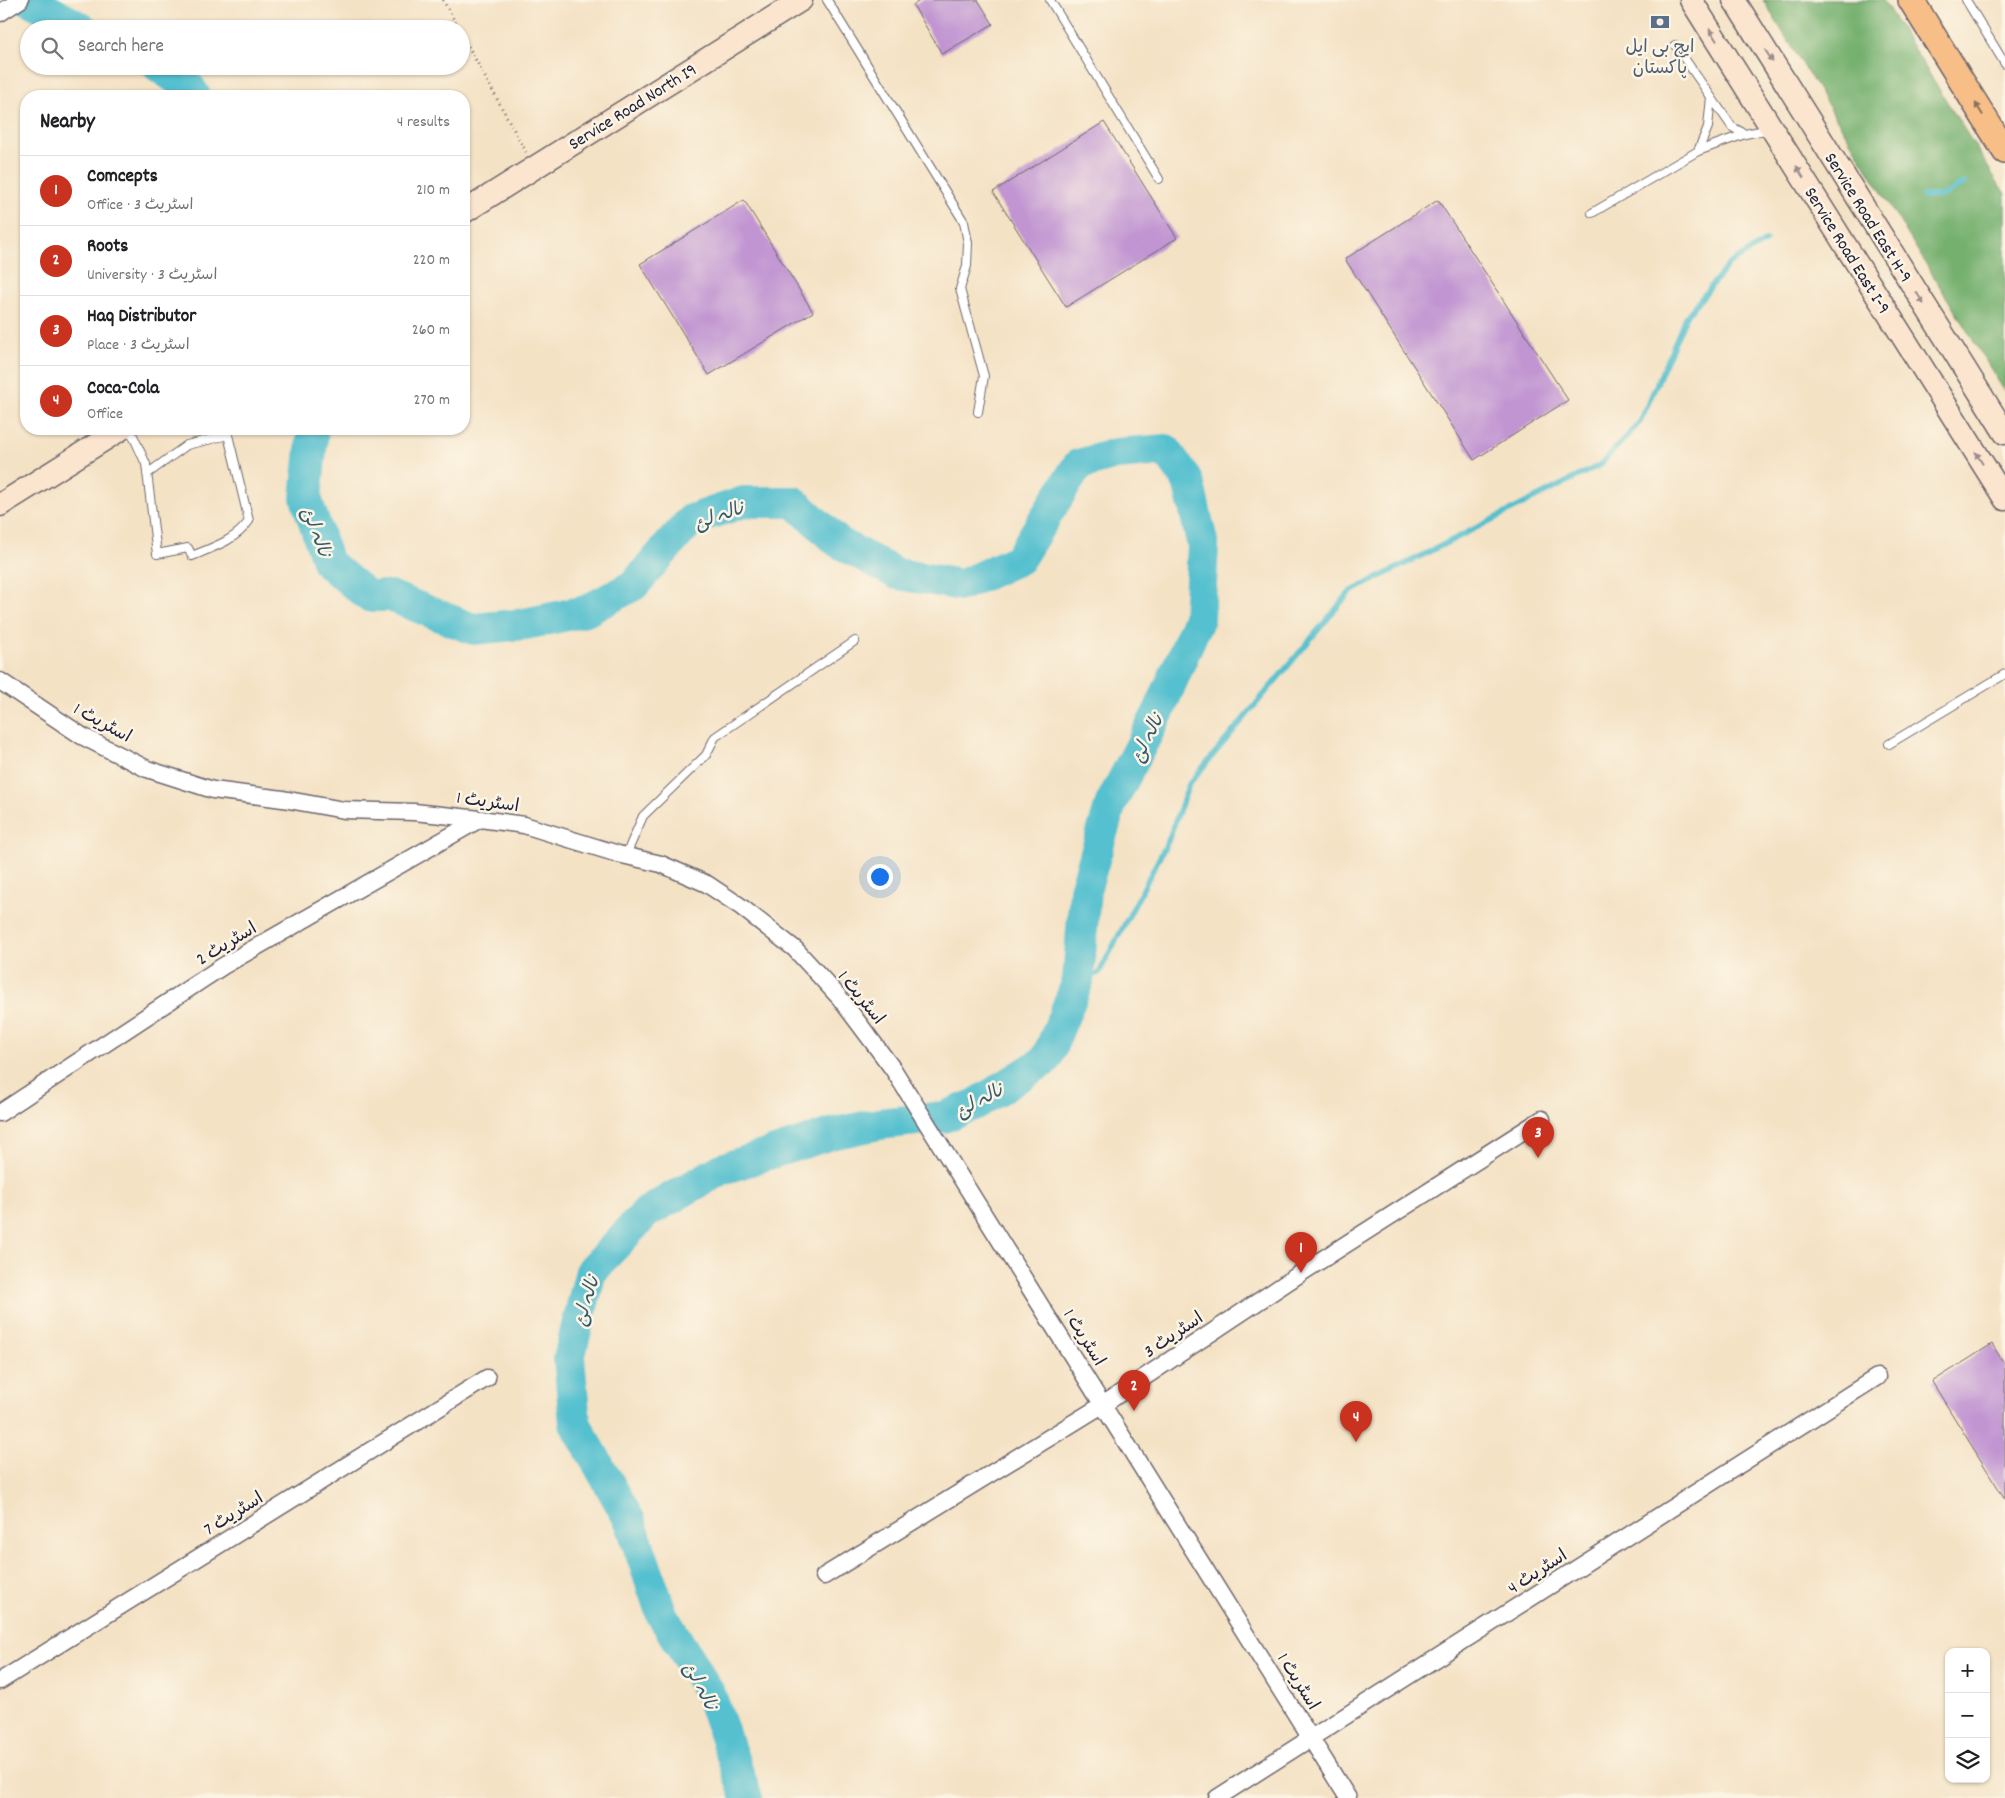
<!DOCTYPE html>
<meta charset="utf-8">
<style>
body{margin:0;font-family:Dekko,"Playpen Sans Arabic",sans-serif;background:#f2f2f2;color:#202124}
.controls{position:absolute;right:15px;bottom:15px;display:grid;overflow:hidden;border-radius:10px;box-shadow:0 1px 4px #0004}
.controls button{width:45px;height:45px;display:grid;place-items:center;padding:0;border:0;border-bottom:1px solid #e0e0e0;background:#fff;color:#202124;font:25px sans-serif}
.you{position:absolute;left:879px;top:876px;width:18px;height:18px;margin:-12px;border:4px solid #fff;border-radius:50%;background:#1a73e8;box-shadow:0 0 0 8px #1a73e833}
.badge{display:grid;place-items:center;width:32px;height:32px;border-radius:50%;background:#c8321e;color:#fff;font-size:16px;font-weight:700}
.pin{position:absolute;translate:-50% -41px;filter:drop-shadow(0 1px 2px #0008)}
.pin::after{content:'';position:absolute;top:26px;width:18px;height:15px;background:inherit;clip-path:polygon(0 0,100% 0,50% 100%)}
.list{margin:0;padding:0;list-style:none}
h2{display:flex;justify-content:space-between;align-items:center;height:65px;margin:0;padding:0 20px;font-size:21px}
h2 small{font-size:16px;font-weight:400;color:#757577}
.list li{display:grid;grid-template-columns:32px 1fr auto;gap:15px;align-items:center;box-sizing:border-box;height:70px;padding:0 20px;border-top:1px solid #e0e0e0}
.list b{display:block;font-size:19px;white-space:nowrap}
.list p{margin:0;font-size:16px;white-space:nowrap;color:#757577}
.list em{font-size:16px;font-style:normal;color:#757577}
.icon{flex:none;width:28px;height:28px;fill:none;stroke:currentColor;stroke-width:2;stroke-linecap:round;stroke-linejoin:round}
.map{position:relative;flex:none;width:2005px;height:1798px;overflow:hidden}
.search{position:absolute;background:#fff;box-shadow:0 1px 4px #0004;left:20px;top:20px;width:450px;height:55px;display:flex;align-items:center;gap:12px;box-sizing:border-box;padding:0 18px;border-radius:28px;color:#757577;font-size:19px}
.panel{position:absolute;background:#fff;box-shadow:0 1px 4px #0004;left:20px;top:90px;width:450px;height:345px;border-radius:20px}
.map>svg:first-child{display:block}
</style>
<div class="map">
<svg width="2005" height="1798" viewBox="0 0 2005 1798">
<rect width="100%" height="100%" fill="#fcf5e5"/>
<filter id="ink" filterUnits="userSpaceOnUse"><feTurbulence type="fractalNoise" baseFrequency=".02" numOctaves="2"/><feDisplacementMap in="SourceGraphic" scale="10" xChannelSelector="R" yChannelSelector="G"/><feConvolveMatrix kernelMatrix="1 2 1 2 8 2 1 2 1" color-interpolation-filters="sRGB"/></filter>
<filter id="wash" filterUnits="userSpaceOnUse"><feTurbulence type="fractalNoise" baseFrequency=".0096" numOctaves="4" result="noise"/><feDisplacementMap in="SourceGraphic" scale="20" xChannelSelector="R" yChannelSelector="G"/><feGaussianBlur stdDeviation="1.12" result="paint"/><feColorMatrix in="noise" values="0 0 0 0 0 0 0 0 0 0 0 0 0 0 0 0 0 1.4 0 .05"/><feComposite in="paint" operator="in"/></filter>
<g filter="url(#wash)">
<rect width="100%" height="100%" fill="#f4e2c5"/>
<!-- forest -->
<path fill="#75b06e" stroke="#4c6954" d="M 1763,0 L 1883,0 L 2005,194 L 2005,392 Z"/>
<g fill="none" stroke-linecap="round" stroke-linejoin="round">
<!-- stream -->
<g stroke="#54c0cf" stroke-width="5.5">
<path d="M 1923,196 L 1943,196 L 1964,183"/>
<path d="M 1078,981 L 1099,973 L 1168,841 L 1189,784 L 1350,592 L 1600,465 L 1640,422 L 1686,317 L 1729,264 L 1766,241"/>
</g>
<!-- river -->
<g stroke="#54c0cf" stroke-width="32">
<path d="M 29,0 L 83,29"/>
<path d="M 158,66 L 190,88 L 195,96"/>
<path d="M 313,429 L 306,498 L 328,563 L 368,596 L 390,596 L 473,629 L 525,624 L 586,611 L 634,585 L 691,520 L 744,502 L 794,502 L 838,542 L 897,574 L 962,585 L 1019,559 L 1078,465 L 1116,454 L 1166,450 L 1188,481 L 1203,546 L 1199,618 L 1159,711 L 1111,803 L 1085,890 L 1078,981 L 1046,1060 L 976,1104 L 944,1117 L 879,1124 L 831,1134 L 722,1169 L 647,1212 L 591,1271 L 569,1358 L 575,1423 L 630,1521 L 662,1615 L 710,1694 L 747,1798"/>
</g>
</g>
<g id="blocks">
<!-- building -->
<g fill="#c195d2">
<path d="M 921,0 L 978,0 L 993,24 L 942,54 L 913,5 Z"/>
<path d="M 1104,122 L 1177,238 L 1066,307 L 993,192 Z"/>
<path d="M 744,200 L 813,312 L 709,375 L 640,264 Z"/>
<path d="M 1438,200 L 1568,400 L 1474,460 L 1345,259 Z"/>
<path d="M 1992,1344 L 2005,1365 L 2005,1499 L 1932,1382 Z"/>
</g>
</g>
</g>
<g filter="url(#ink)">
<use href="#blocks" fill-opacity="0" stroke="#6c656b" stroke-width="1"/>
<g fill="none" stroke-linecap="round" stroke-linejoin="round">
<!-- service casing -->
<g stroke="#6c656b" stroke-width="10">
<g id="service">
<path d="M 827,0 L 964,222 L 968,243 L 967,266 L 960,289 L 984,376 L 978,412"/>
<path d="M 1050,0 L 1159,179"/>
<path d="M 1966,0 L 2005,64"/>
<path d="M 1675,45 L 1732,127 L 1745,134 L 1770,129"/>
<path d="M 1698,151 L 1745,134"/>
<path d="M 1592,213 L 1698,151 L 1708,127 L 1711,97"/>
<path d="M 130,429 L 146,464 L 157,554 L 188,548 L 192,556 C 214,547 236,540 249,521 L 228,435 L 187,445 L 147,474"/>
<path d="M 1889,744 L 2005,674"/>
<path d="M 626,855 L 643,816 L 706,755 L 715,737 L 855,641"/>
</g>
</g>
<!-- minor casing -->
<g stroke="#6c656b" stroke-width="19">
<g id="minor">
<path d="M 0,13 L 20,0"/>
<path d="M 0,681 L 82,736 L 147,769 L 213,790 L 283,799 L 344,810 L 414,812 L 480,819 L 524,825 L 618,854 L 661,864 L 707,884 L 740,906 L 795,949 L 839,997 L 893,1069 L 1348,1798"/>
<path d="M 0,1113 L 223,966 L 480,819"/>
<path d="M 824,1576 L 1104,1404 L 1301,1273 L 1542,1119"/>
<path d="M 0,1681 L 487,1378"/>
<path d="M 1217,1798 L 1877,1377"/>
</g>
</g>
<!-- secondary casing -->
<g stroke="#6c656b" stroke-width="25">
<g id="secondary">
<path d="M 1691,0 L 2005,499"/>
<path d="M 1734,0 L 2005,433"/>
<path d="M 464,212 L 801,0"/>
<path d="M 0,505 L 121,429"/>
</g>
</g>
<!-- primary casing -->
<g stroke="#6c656b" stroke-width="28">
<path id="primary" d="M 1911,0 L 2005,151"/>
</g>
<!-- path -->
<g stroke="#6c656b" stroke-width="3" stroke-dasharray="1 4" stroke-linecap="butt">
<path d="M 443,0 L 459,29"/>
<path d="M 461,33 L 526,152"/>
</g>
<!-- service -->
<use href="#service" stroke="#fff" stroke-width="8"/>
<!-- minor -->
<use href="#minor" stroke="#fff" stroke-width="16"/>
<!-- secondary -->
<use href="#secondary" stroke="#fce5cf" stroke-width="22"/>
<!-- primary -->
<use href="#primary" stroke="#f7be87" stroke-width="25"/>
</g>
<!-- one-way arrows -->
<defs><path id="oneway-solid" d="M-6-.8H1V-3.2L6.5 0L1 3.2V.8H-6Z" transform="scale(1.25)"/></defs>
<g fill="#9a8d8c">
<use href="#oneway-solid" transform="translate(1713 35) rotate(-122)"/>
<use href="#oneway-solid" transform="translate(1769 56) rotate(58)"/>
<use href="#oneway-solid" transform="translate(1800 172) rotate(-122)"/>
<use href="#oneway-solid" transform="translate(1920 298) rotate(58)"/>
<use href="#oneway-solid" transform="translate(1979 458) rotate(-122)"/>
</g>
<use fill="#8c7061" href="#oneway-solid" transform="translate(1979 109) rotate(-122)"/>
</g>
<!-- icons -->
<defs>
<g id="bank-bare" transform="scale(1.5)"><path d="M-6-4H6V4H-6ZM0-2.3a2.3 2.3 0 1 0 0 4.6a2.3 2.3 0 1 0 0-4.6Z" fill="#5c6f8a" stroke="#fcf5e5" stroke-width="2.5" paint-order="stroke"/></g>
</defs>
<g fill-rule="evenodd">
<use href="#bank-bare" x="1660" y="22"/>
</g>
<g text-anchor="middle" stroke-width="5" stroke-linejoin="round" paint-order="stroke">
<!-- service labels -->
<g font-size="18" fill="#4e5e75" stroke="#fcf5e5">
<text x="1660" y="52">ایچ بی ایل<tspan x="1660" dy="21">پاکستان</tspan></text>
</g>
<!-- street labels -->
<g font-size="18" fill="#22223b" stroke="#fcf5e5">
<text transform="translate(632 106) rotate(-32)" y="6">Service Road North I9</text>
<text transform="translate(1869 217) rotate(58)" y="6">Service Road East H-9</text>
<text transform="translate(1848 250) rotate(58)" y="6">Service Road East I-9</text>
<text transform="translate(103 722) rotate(29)" y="6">اسٹریٹ 1</text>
<text transform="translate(488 801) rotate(8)" y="6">اسٹریٹ 1</text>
<text transform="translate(226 943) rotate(-31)" y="6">اسٹریٹ 2</text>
<text transform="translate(862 997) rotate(51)" y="6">اسٹریٹ 1</text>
<text transform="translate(1173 1334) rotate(-34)" y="6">اسٹریٹ 3</text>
<text transform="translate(1085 1337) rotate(58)" y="6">اسٹریٹ 1</text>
<text transform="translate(233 1513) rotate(-32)" y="6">اسٹریٹ 7</text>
<text transform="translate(1537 1571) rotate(-33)" y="6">اسٹریٹ 4</text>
<text transform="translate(1299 1681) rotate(58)" y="6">اسٹریٹ 1</text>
</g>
<!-- water labels -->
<g font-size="19" font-style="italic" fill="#34596f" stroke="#fcf5e5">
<text transform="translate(719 514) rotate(-19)" y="7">نالہ لئ</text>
<text transform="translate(318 532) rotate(70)" y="7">نالہ لئ</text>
<text transform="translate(1146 737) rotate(-63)" y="7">نالہ لئ</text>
<text transform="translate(979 1099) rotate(-28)" y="7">نالہ لئ</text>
<text transform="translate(585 1300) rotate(-73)" y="7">نالہ لئ</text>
<text transform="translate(702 1686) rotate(63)" y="7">نالہ لئ</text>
</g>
</g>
</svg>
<div class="controls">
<button>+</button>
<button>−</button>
<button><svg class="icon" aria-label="layers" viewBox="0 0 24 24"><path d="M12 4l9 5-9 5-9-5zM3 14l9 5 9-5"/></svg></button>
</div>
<div class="you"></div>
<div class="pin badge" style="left:1301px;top:1273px">1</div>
<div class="pin badge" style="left:1134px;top:1411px">2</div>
<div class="pin badge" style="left:1538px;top:1158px">3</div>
<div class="pin badge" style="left:1356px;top:1442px">4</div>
<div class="search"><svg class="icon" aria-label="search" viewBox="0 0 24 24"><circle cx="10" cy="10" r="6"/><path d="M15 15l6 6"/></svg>Search here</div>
<section class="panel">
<h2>Nearby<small>4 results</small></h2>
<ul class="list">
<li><span class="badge">1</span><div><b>Comcepts</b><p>Office · اسٹریٹ 3</p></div><em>210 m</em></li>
<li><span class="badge">2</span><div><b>Roots</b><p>University · اسٹریٹ 3</p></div><em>220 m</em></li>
<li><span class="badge">3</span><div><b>Haq Distributor</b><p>Place · اسٹریٹ 3</p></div><em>260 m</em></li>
<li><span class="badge">4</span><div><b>Coca-Cola</b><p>Office</p></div><em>270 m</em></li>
</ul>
</section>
</div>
